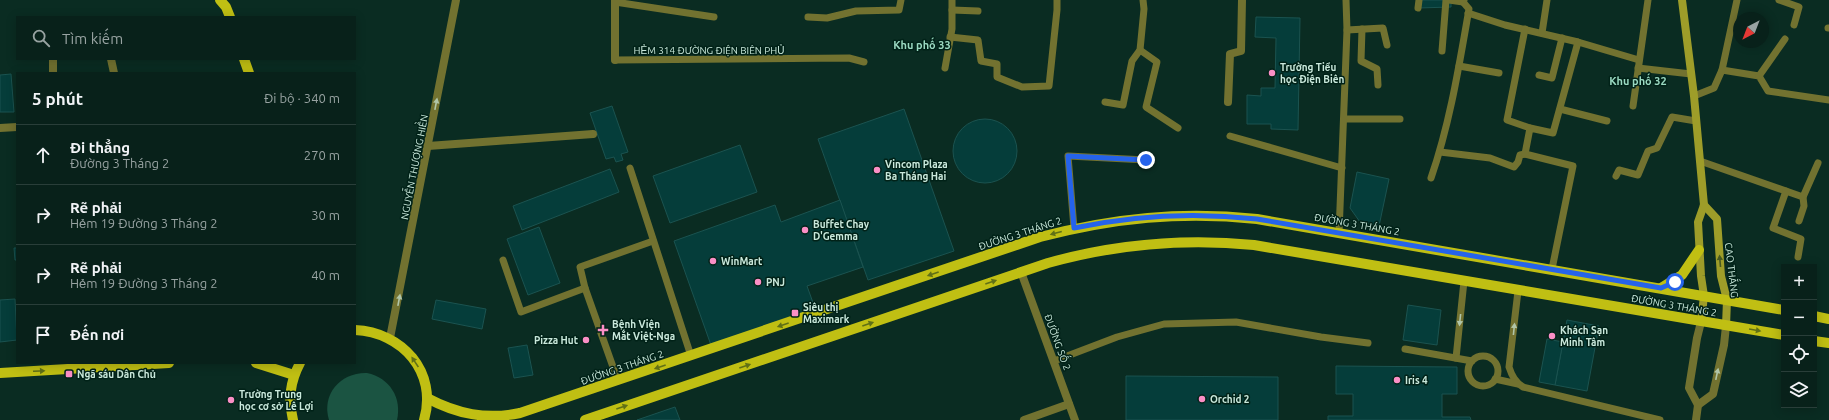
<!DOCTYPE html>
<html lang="vi">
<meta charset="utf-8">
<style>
body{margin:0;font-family:Ubuntu,sans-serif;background:#162e27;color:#f1f3f6}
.controls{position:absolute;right:12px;bottom:12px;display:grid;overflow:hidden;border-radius:0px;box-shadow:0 2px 10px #0003}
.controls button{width:36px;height:36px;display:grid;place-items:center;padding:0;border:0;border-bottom:1px solid #293e39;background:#08211a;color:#f1f3f6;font:20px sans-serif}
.compass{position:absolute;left:1733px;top:12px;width:36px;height:36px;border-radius:50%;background:#08211a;box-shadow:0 2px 10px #0003;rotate:222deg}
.stop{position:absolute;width:12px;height:12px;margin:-9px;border:3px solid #2563eb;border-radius:50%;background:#fff}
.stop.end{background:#2563eb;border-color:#fff;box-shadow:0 1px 4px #0008}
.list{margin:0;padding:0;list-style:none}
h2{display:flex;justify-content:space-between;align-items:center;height:52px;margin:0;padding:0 16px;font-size:17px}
h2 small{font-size:13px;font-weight:400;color:#98a3a2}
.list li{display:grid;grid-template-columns:26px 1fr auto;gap:12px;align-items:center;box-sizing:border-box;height:60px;padding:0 16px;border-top:1px solid #293e39}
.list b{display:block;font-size:15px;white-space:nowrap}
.list p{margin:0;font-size:13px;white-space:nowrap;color:#98a3a2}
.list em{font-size:13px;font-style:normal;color:#98a3a2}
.icon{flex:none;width:22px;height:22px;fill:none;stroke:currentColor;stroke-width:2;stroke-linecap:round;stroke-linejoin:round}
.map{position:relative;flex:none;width:1829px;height:420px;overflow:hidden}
.search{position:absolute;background:#08211a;box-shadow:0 2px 10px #0003;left:16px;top:16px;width:340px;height:44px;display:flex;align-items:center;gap:10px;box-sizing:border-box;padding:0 14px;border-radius:0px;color:#98a3a2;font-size:15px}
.panel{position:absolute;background:#08211a;box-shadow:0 2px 10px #0003;left:16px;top:72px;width:340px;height:292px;border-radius:0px}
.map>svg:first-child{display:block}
</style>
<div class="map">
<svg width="1829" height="420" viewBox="0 0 1829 420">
<rect width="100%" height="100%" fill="#0a2c22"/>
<!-- green -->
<path fill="#1b5442" d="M 367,373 C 390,378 402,398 397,420 L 329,420 C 321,394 341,372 367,373 Z"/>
<!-- building -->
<g fill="#053d3a" stroke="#1b5350">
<path d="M 1419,0 L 1451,0 L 1451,7 L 1418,8 Z"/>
<path d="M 1256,17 L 1300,18 L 1298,130 L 1271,129 L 1271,124 L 1247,124 L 1247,95 L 1261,96 L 1261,88 L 1275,88 L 1276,38 L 1255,37 Z"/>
<path d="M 11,74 L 14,112 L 0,112 L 0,75 Z"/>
<path d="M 612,106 L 628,152 L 621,154 L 623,160 L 616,162 L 614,157 L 606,159 L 590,113 Z"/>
<path d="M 904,109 L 954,251 L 868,280 L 818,139 Z"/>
<circle cx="985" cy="151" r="32"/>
<path d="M 740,145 L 757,192 L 670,223 L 653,176 Z"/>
<path d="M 610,169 L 619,192 L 522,230 L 513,206 Z"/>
<path d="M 1357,172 L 1389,179 L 1379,226 L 1360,222 L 1350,208 Z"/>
<path d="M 840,200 L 863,267 L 807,286 L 816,311 L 712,348 L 674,241 L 775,205 L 781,222 Z"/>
<path d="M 539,227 L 560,283 L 528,295 L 507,239 Z"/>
<path d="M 14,248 L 17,248 L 17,260 L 15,260 Z"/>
<path d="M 15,299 L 17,340 L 0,342 L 0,300 Z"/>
<path d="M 436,300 L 486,309 L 482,329 L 432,319 Z"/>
<path d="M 1408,305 L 1441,310 L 1437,345 L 1403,340 Z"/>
<path d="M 1567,320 L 1599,326 L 1587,391 L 1555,385 Z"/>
<path d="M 1547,339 L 1563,342 L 1555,385 L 1539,382 Z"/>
<path d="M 527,345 L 533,375 L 514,378 L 508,348 Z"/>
<path d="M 1336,366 L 1457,367 L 1457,394 L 1442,394 L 1442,417 L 1470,417 L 1471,420 L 1328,420 L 1328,416 L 1353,416 L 1353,394 L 1336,394 Z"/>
<path d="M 1126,376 L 1278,377 L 1278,420 L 1126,420 Z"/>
<path d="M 675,407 L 680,420 L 637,420 Z"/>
</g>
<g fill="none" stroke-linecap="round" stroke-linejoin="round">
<!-- service -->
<g stroke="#727230" stroke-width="7">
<path d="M 1449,0 L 1463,2"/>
<path d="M 1779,0 L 1799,7 L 1794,25"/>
<path d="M 615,2 L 714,17"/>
<path d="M 1418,8 L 1419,0"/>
<path d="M 952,10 L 978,11"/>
<path d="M 1468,13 L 1505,25 L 1578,42 L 1639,60"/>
<path d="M 808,17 L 827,18 L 856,11 L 899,10 L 901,0"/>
<path d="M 1828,28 L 1829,28"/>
<path d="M 1362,29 L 1361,61 L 1377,69 L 1378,85"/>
<path d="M 1525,29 L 1507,120 L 1530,128"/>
<path d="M 1347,30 L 1383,28 L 1387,45"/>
<path d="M 1542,33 L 1547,0"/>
<path d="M 950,37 L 978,40 L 981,61 L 997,64 L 997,77 L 1022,87 L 1049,86 L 1057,10 L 1057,0"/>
<path d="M 1140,50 L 1157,62 L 1146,107 L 1178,128"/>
<path d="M 1442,51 L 1446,0"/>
<path d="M 615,60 L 849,58 L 864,62"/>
<path d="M 1459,66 L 1499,73"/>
<path d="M 945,68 L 952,29 L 952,0"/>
<path d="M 1638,68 L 1691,74"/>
<path d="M 1722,70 L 1759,76 L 1768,91 L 1829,100"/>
<path d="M 1539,75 L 1552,78 L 1562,38"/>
<path d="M 1759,76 L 1785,39"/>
<path d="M 1694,96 L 1714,88 L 1722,70 L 1737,0"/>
<path d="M 1105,102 L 1123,105 L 1132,61 L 1140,50 L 1144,9 L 1143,0"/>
<path d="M 1633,106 L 1648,0"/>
<path d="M 1560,109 L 1607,121"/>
<path d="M 1344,119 L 1400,119"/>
<path d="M 1230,136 L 1342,168"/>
<path d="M 1440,152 L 1490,158 L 1514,167 L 1518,162 L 1520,155 L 1525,154 L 1573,166 L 1552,269"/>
<path d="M 1525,154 L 1530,128 L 1553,133 L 1578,42"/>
<path d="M 1700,161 L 1803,197"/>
<path d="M 630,168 L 691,356"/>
<path d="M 1616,176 L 1619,170 L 1638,175 L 1648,151 L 1657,148 L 1672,117 L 1696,121"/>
<path d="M 1431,178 C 1450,123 1459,66 1469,9 L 1463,2 L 1464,0"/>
<path d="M 1786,191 L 1773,228 L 1801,239 L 1798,257"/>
<path d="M 1799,221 L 1804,206 L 1803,197 L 1818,163"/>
<path d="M 1074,228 L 1068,156 L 1146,160"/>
<path d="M 1339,233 L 1347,30 L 1346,0"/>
<path d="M 503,260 L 521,312 L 585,288"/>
<path d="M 1518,291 L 1509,367 C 1512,376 1515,382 1523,387 L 1660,420"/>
<path d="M 1405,349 L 1472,361"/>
<circle cx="1483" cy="371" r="15"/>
<path d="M 1456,358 L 1464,281"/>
<path d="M 1054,361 L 1117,337 L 1164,324 L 1236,322 L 1321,337 L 1368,343"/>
<path d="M 1495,379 L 1518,384"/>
<path d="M 618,381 L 585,288 L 580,267 L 653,241"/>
</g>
<!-- minor -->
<g stroke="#727230" stroke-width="8">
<path d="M 53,59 L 53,73"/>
<path d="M 111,59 L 114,73"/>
<path d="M 615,60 L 615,0"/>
<path d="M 1228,102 L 1230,54 L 1241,51 L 1242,0"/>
<path d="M 428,146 L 593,134"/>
<path d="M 1021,272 L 1075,420"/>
<path d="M 1024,420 L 1069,404"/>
</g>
<!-- tertiary -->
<g stroke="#727230" stroke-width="8">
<path d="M 0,128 L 17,127"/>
<path d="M 390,338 L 456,0"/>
<path d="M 1698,405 L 1713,394 L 1724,345 L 1726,326"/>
<path d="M 1696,420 L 1698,405 L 1689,388 L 1697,338 L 1701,322"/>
</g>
<!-- secondary -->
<g stroke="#9e9d29" stroke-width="8">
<path d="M 1682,0 L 1694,96 L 1704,205 L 1698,222 L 1701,276 L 1704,296 L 1701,322"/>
<path d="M 1704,205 L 1717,219 L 1721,276 L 1727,300 L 1726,326"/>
</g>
<!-- primary -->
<g stroke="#c0bf13" stroke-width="10">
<path d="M 220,0 L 226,7 L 230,17"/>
<path d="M 244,59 L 249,73"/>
<path d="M 1661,288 L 1682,275 L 1699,250"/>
<path d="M 1814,316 L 1829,319"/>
<path d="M 355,330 C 402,332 438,372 424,420"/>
<path d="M 1814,341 L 1829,343"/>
<path d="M 256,363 L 294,375"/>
<path d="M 0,373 L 169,363"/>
<path d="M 427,398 C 457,414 486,420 520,413 L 1040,237 C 1114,218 1181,211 1257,219 L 1784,310"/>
<path d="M 293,420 C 288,399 290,382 300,363"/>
<path d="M 585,420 L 1048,263 C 1116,244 1183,238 1254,245 L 1784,335"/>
</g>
</g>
<!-- one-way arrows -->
<defs><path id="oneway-solid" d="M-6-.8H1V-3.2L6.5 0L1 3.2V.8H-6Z"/></defs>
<g fill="#b0c5a8">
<use href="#oneway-solid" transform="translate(436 104) rotate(-79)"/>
<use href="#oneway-solid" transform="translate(399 300) rotate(-79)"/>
<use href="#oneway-solid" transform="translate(1460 320) rotate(96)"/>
<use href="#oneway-solid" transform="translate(1514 329) rotate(-84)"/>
<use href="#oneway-solid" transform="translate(1717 374) rotate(-78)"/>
</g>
<g fill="#607016">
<use href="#oneway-solid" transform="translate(1056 233) rotate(165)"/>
<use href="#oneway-solid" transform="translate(933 274) rotate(161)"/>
<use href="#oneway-solid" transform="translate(991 282) rotate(-19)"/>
<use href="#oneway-solid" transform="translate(868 324) rotate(-19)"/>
<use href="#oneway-solid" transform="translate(783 325) rotate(161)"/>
<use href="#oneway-solid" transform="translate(1755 330) rotate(10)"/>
<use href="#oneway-solid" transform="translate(415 362) rotate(-124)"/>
<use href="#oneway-solid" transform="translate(745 366) rotate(-19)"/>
<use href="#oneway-solid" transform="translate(660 367) rotate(161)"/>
<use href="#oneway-solid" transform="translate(39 371) rotate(-3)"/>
<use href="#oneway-solid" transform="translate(622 407) rotate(-19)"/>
</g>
<use fill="#485920" href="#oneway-solid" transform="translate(1720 261) rotate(-95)"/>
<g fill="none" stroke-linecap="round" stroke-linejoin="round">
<!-- route -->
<path stroke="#2563eb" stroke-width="5" d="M 1146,160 L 1068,156 L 1074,228 C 1135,215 1195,212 1257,219 L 1661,288 L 1675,282"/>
</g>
<!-- markers -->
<g fill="#fb8fc6" stroke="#012218" stroke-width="1.5">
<circle cx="1272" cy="73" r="4"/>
<circle cx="877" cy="170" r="4"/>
<circle cx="805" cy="230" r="4"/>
<circle cx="713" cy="261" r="4"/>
<circle cx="758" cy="282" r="4"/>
<rect x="791" y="309" width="8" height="8" rx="2"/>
<path d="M601 324h4v4h4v4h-4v4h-4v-4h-4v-4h4z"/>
<circle cx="1552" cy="336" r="4"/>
<circle cx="586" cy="340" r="4"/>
<rect x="65" y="370" width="8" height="8" rx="2"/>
<circle cx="1397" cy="380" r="4"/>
<circle cx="1202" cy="399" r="4"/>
<circle cx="231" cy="400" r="4"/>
</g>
<g text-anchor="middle" stroke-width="3" stroke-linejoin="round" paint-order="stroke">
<!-- street labels -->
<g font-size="10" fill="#cae9dc" stroke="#012218">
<text x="709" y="54">HẺM 314 ĐƯỜNG ĐIỆN BIÊN PHỦ</text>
<text transform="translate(414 167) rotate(-79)" y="4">NGUYỄN THƯỢNG HIỀN</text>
<text transform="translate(1357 224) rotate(10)" y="4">ĐƯỜNG 3 THÁNG 2</text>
<text transform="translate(1020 233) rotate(-18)" y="4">ĐƯỜNG 3 THÁNG 2</text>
<text transform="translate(1732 270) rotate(83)" y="4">CAO THẮNG</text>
<text transform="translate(1674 305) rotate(10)" y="4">ĐƯỜNG 3 THÁNG 2</text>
<text transform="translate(1058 342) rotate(70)" y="4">ĐƯỜNG SỐ 2</text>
<text transform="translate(622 367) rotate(-19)" y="4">ĐƯỜNG 3 THÁNG 2</text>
</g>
<!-- poi labels -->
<g font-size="10" font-weight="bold" fill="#cae9dc" stroke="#012218" text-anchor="start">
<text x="1280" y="71">Trường Tiểu<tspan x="1280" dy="12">học Điện Biên</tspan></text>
<text x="885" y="168">Vincom Plaza<tspan x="885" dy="12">Ba Tháng Hai</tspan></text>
<text x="813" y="228">Buffet Chay<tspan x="813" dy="12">D'Gemma</tspan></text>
<text x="721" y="265">WinMart</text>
<text x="766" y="286">PNJ</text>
<text x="803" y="311">Siêu thị<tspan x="803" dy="12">Maximark</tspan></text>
<text x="612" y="328">Bệnh Viện<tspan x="612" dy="12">Mắt Việt-Nga</tspan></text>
<text x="1560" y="334">Khách Sạn<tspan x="1560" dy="12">Minh Tâm</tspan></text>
<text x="578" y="344" text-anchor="end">Pizza Hut</text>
<text x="77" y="378">Ngã sáu Dân Chủ</text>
<text x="1405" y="384">Iris 4</text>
<text x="239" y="398">Trường Trung<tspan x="239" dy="12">học cơ sở Lê Lợi</tspan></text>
<text x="1210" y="403">Orchid 2</text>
</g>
<!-- neighbourhood labels -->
<g font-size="11" font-weight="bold" fill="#9ad9c1" stroke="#012218">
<text x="922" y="49">Khu phố 33</text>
<text x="1638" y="85">Khu phố 32</text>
</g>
</g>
</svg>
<div class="controls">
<button>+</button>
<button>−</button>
<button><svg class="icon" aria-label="locate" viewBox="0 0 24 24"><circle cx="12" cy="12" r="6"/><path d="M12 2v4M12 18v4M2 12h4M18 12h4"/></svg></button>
<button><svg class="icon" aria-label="layers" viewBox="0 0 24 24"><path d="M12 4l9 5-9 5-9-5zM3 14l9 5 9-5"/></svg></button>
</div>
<svg class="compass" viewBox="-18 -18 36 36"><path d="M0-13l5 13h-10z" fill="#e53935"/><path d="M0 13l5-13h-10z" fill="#98a3a2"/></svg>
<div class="stop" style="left:1675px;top:282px"></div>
<div class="stop end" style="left:1146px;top:160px"></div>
<div class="search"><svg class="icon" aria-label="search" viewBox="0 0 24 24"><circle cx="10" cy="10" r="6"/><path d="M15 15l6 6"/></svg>Tìm kiếm</div>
<section class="panel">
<h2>5 phút<small>Đi bộ · 340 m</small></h2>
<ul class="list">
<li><svg class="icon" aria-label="ahead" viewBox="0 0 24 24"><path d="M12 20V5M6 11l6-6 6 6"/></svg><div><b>Đi thẳng</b><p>Đường 3 Tháng 2</p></div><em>270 m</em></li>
<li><svg class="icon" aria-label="right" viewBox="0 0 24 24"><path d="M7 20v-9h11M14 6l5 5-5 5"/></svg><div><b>Rẽ phải</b><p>Hẻm 19 Đường 3 Tháng 2</p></div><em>30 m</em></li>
<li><svg class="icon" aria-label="right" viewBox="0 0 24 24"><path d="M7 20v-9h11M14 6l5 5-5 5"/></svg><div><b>Rẽ phải</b><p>Hẻm 19 Đường 3 Tháng 2</p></div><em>40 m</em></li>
<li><svg class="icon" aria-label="arrive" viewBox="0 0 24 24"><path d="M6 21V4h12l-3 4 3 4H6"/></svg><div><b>Đến nơi</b></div></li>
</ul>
</section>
</div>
